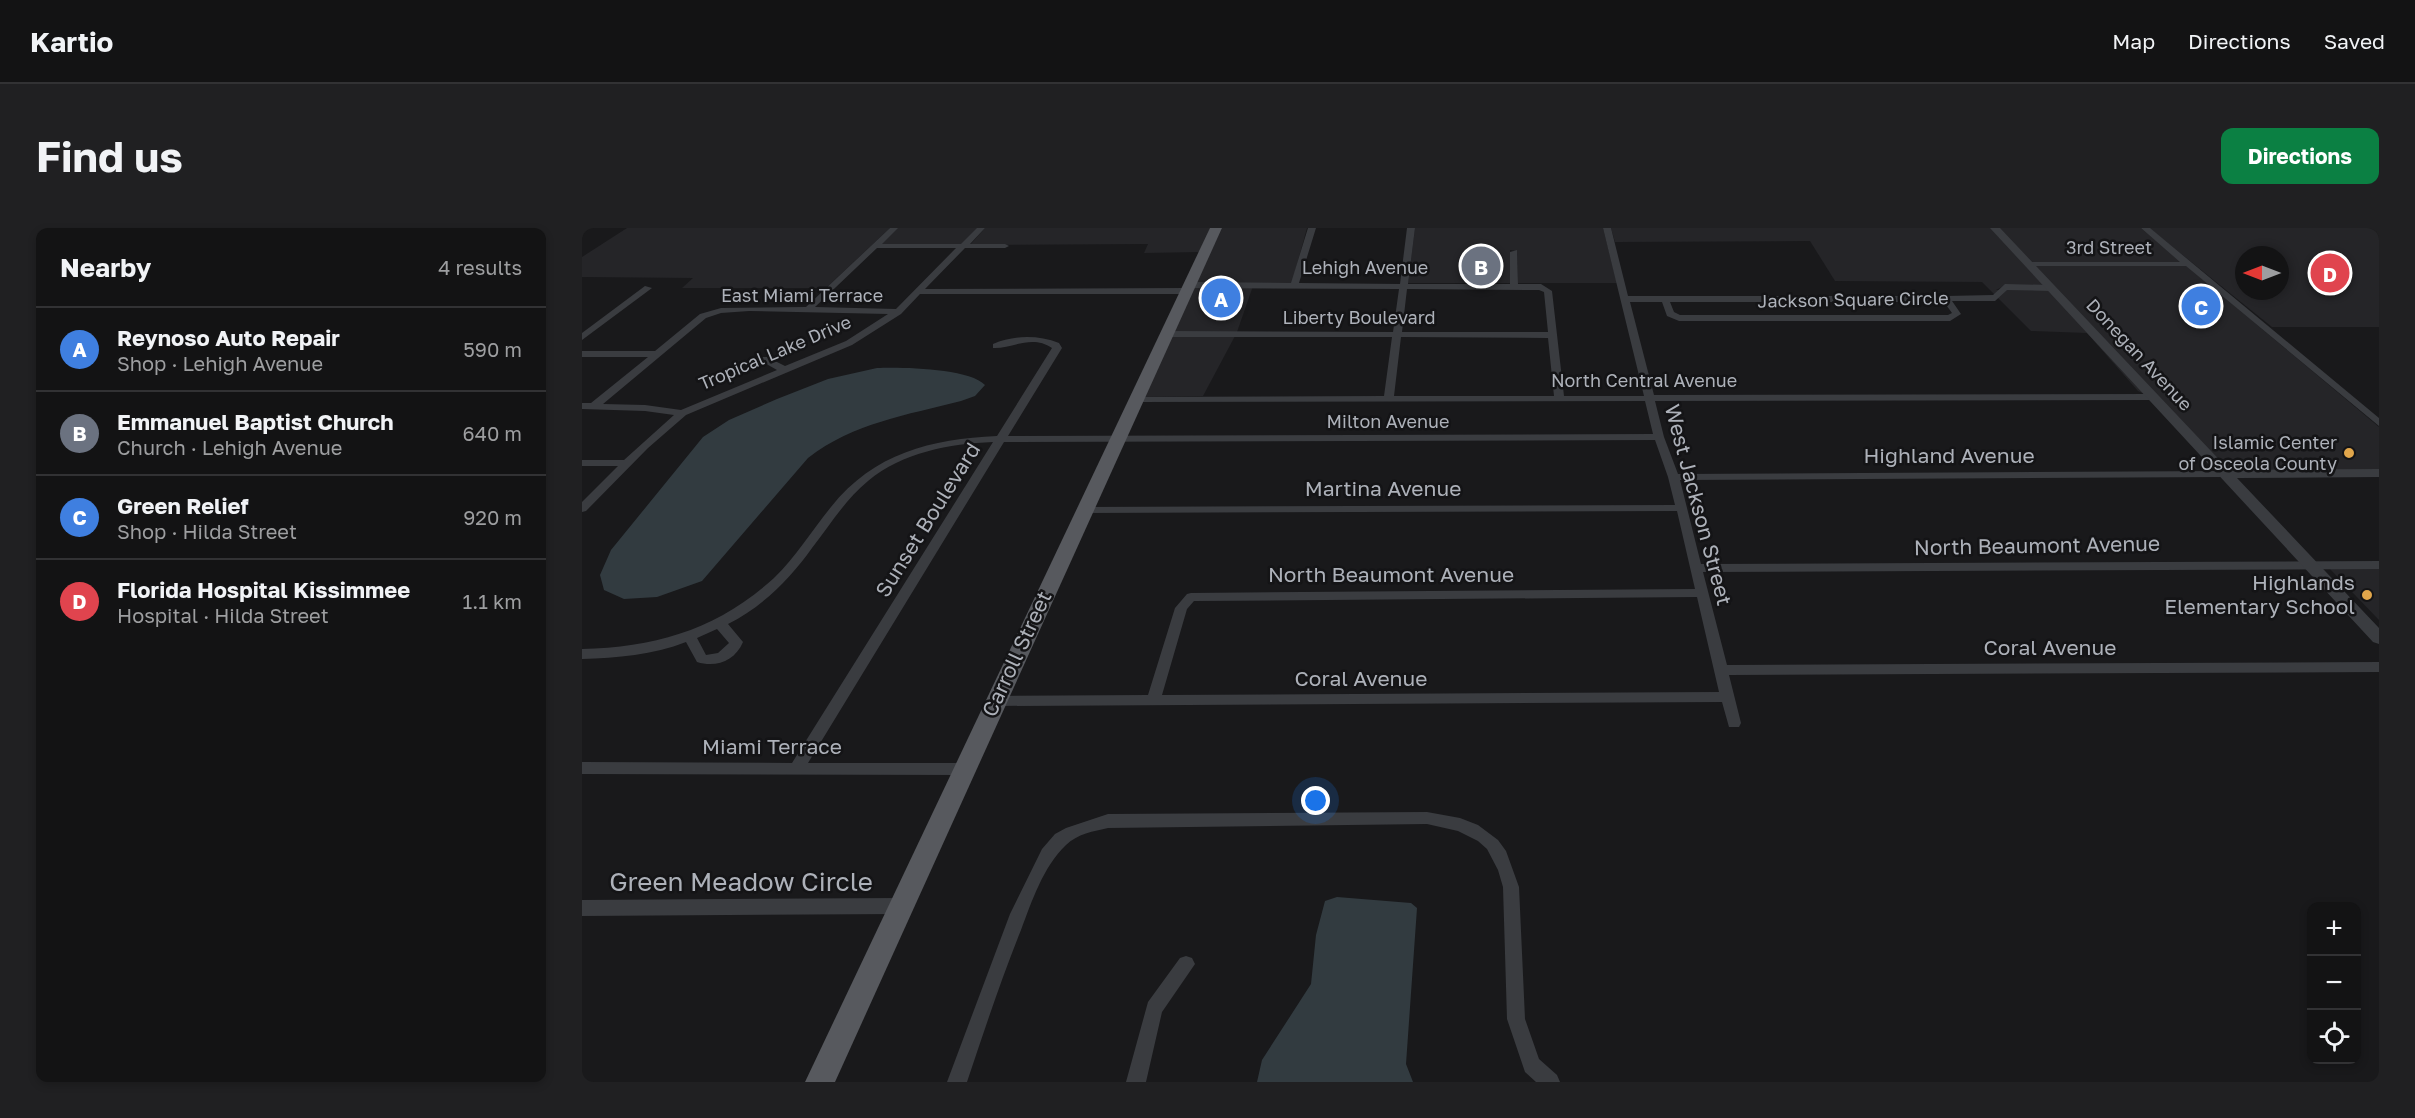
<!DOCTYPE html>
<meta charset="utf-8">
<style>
body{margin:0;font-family:"Golos Text",sans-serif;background:#202022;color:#f1f3f6}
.controls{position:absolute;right:18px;bottom:18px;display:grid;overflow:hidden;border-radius:12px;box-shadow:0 3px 9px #0003}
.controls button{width:54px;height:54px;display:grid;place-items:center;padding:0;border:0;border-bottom:2px solid #323234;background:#131314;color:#f1f3f6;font:30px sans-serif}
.compass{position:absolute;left:1653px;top:18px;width:54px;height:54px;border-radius:50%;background:#131314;box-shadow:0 3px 9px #0003;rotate:270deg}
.you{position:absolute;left:734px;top:573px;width:21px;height:21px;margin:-15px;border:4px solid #fff;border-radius:50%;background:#1a73e8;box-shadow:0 0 0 9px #1a73e833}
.badge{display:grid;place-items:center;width:39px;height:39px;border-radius:50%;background:#0b8043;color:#fff;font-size:20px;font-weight:700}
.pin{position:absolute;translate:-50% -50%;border:3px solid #fff;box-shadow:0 2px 6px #0006}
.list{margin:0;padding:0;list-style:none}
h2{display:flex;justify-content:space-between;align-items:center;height:78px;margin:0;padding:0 24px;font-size:26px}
h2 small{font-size:20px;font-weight:400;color:#9d9ea0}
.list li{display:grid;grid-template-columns:39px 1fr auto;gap:18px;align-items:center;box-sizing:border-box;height:84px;padding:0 24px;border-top:2px solid #323234}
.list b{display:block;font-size:22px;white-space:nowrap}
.list p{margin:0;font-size:20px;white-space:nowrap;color:#9d9ea0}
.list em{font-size:20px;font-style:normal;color:#9d9ea0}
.icon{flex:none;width:33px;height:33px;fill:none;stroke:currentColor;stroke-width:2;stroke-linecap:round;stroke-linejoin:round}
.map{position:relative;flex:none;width:1797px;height:854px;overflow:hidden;border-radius:12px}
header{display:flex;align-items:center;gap:36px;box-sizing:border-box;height:84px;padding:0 30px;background:#131314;border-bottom:2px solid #323234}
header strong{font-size:28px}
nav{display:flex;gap:33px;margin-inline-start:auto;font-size:21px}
.intro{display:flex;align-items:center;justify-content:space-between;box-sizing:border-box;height:144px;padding:0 36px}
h1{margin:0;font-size:42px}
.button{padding:15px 27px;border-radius:12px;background:#0b8043;color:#fff;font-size:21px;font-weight:700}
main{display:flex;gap:36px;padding:0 36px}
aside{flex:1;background:#131314;border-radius:12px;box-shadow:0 3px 9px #0003}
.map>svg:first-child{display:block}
</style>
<header>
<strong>Kartio</strong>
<nav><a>Map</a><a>Directions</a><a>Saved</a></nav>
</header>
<div class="intro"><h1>Find us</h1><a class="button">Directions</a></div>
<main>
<aside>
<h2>Nearby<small>4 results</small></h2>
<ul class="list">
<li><span class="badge" style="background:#3f7fe0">A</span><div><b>Reynoso Auto Repair</b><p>Shop · Lehigh Avenue</p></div><em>590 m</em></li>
<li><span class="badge" style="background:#6b7280">B</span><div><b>Emmanuel Baptist Church</b><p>Church · Lehigh Avenue</p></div><em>640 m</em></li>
<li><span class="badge" style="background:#3f7fe0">C</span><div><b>Green Relief</b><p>Shop · Hilda Street</p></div><em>920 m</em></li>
<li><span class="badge" style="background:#e0444e">D</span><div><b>Florida Hospital Kissimmee</b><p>Hospital · Hilda Street</p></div><em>1.1 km</em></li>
</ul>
</aside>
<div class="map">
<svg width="1797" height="854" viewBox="0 0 1797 854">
<rect width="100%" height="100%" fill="#19191b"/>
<!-- built -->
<g fill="#252528" fill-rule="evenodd">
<path d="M 45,0 L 308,0 L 244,60 L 100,60 L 111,50 L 0,49 L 0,29 Z"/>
<path d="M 315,0 L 396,0 L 380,17 L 297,17 Z"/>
<path d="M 403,0 L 630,0 L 619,24 L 562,25 L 566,16 L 388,17 Z"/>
<path d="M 640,0 L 725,0 L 710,55 L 613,56 Z"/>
<path d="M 833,0 L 1021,0 L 1035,55 L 936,55 L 935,23 L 928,22 L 928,55 L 826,55 Z"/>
<path d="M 1029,0 L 1409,0 L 1463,58 L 1422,58 L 1414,62 L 1466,61 L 1564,167 L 1556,163 L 1505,105 L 1449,103 L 1400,54 L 1253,53 L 1228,13 L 1033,14 Z"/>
<path d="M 1417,0 L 1559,0 L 1601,35 L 1449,35 Z"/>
<path d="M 1567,0 L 1793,0 L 1797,2 L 1797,99 L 1690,99 ZM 1662,27 L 1698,27 L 1698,63 L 1662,63 Z"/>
<path d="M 1452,38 L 1605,38 L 1797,199 L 1797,242 L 1644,242 Z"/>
<path d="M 671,58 L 655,104 L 590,105 L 611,59 Z"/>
<path d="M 588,108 L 653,108 L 621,168 L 560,169 Z"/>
<path d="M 1748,341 L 1797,341 L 1797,392 Z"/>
</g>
<!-- water -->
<g fill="#323b40">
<path d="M 295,140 C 318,139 387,140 403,157 L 393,168 L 379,173 C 325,187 271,195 226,230 L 120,353 L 75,369 L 42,371 L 22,362 L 18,347 L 29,322 L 121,209 L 147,192 L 195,171 L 246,151 Z"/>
<path d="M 755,669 L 829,675 L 835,680 L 824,836 L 831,854 L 675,854 L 680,832 L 729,756 L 734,707 L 743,673 Z"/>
</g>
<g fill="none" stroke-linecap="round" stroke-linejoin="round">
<!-- minor -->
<g fill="#3a3c40" fill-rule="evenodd">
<path d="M 308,0 L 316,0 L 300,16 L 379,16 L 395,0 L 403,0 L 388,16 L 423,16 L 427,18 L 423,20 L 383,20 L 343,61 L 605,60 L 609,63 L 605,66 L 338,66 L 319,86 L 270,117 L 104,187 L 66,220 L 4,283 L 0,284 L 0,274 L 36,238 L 0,238 L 0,232 L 42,232 L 92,187 L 63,183 L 0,181 L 0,175 L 9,175 L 66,129 L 0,129 L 0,123 L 73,123 L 118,86 L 139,80 L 224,79 ZM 295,20 L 374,20 L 314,81 L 233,79 ZM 167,83 L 306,86 L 264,113 L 203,138 L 185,129 L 179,129 L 179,133 L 195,142 L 99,182 L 63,177 L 21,176 L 124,90 L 139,85 Z"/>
<path d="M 726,0 L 734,0 L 717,55 L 818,56 L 825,0 L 833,0 L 826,56 L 928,56 L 928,24 L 935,22 L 936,56 L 959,56 L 970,63 L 982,168 L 1062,168 L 1021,0 L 1029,0 L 1046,68 L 1364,68 L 1411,67 L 1423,56 L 1469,57 L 1473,60 L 1469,63 L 1425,62 L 1413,73 L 1370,73 L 1379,86 L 1368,93 L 1097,93 L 1085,88 L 1080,74 L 1048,74 L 1072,167 L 1571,166 L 1576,169 L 1571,172 L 1073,173 L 1082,209 L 1096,246 L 1643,243 L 1649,246 L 1643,249 L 1098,252 L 1119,336 L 1797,333 L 1797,341 L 1121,344 L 1145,437 L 1797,434 L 1797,444 L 1147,447 L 1159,495 L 1157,499 L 1147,499 L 1140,474 L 413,478 L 408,477 L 406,473 L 408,469 L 413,468 L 566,467 L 593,380 L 605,366 L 609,365 L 1113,361 L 1095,283 L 502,285 L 496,282 L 502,279 L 1093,277 L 1086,249 L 1073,212 L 422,214 L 226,535 L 381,535 L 386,537 L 389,541 L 386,545 L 381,547 L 0,546 L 0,534 L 210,535 L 411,214 C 367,216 321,224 286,253 C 263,272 248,297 230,320 C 208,351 180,379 146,396 L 161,414 C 153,433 134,440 115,434 L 104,414 C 71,427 35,430 0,431 L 0,421 C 75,419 136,401 192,350 C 214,329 230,302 249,279 C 292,225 349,211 415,208 L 470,120 C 450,106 429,121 411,120 L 411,116 C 432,107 456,107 477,115 L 480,120 L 426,208 L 1071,206 L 1063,173 L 550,174 L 550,170 L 554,169 L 802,168 L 810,109 L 585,109 L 580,106 L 585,103 L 811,104 L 817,61 L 608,60 L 604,57 L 608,54 L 709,55 ZM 825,61 L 957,62 L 962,64 L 966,104 L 820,104 ZM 1088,74 L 1362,74 L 1370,85 L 1366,87 L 1098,87 L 1092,84 ZM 819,109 L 966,110 L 972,168 L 812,168 ZM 1115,369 L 1137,464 L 580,467 L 605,381 L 612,373 ZM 135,401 L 147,415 L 136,425 L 124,427 L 115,410 Z"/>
<path d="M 1559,0 L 1568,0 L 1797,190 L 1797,198 L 1604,38 L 1447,38 L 1443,36 L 1447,34 L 1598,34 Z"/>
<path d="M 63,58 L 70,60 L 0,112 L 0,105 Z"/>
<path d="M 845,584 L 878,590 L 896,597 L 916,612 L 924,623 L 937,659 L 943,791 L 957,831 L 975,847 L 978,854 L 954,854 L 943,844 L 925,791 L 921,659 L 916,642 L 905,621 L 896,613 L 876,603 L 845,596 L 526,600 C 512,603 495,606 484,617 C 461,639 450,673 439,702 C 419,752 402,803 385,854 L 365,854 L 428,686 L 460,621 L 473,606 L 484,600 L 526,586 Z"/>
<path d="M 318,670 L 324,673 L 326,678 L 324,683 L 318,686 L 0,688 L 0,672 Z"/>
<path d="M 604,728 L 610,730 L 613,736 L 580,784 L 564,854 L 544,854 L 566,774 L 598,730 Z"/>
</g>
<!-- tertiary -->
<path fill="#3a3c40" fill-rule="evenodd" d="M 1408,0 L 1418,0 L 1647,242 L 1797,241 L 1797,249 L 1655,250 L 1797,400 L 1797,416 L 1791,414 Z"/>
<!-- primary -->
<path fill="#57595e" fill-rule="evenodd" d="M 628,0 L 640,0 L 253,854 L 223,854 Z"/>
</g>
<!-- markers -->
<g fill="#e1a64b" stroke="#141416" stroke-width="2">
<circle cx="1767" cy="225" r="6"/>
<circle cx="1785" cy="367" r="6"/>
</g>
<g text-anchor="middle" stroke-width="5" stroke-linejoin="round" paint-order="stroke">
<!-- far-street labels -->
<g font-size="18" fill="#adb1b9" stroke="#141416">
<text x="1527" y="26">3rd Street</text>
<text x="783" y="46">Lehigh Avenue</text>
<text x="220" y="74">East Miami Terrace</text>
<text transform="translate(1271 72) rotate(-1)" y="6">Jackson Square Circle</text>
<text x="777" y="96">Liberty Boulevard</text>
<text transform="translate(193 125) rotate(-23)" y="6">Tropical Lake Drive</text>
<text transform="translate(1557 127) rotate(47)" y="6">Donegan Avenue</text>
<text x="1062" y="159">North Central Avenue</text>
<text x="806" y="200">Milton Avenue</text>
</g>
<!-- far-poi labels -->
<g font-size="18" fill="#adb1b9" stroke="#141416" text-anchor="end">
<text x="1755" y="221">Islamic Center<tspan x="1755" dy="21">of Osceola County</tspan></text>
</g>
<!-- street labels -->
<g font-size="21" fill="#adb1b9" stroke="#141416">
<text x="1367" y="235">Highland Avenue</text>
<text x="801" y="268">Martina Avenue</text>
<text transform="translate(1116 277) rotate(75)" y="7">West Jackson Street</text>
<text transform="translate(346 292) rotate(-58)" y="7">Sunset Boulevard</text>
<text transform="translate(1455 318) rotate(-1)" y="7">North Beaumont Avenue</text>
<text x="809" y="354">North Beaumont Avenue</text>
<text x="1468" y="427">Coral Avenue</text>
<text transform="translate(435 426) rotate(-65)" y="7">Carroll Street</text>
<text x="779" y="458">Coral Avenue</text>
<text x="190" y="526">Miami Terrace</text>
</g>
<!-- poi labels -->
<g font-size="21" fill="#adb1b9" stroke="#141416" text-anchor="end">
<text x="1773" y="362">Highlands<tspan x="1773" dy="24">Elementary School</tspan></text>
</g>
<!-- near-street labels -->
<g font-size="26" fill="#adb1b9" stroke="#141416">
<text x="159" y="663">Green Meadow Circle</text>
</g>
</g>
</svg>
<div class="controls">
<button>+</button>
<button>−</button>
<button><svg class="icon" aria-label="locate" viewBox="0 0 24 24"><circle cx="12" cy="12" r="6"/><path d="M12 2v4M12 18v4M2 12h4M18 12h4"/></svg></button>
</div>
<svg class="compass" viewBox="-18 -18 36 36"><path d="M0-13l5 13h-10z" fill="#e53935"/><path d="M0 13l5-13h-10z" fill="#9d9ea0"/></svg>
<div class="you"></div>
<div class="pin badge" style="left:639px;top:70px;background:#3f7fe0">A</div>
<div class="pin badge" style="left:899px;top:38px;background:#6b7280">B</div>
<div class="pin badge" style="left:1619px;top:78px;background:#3f7fe0">C</div>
<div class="pin badge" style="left:1748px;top:45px;background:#e0444e">D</div>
</div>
</main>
